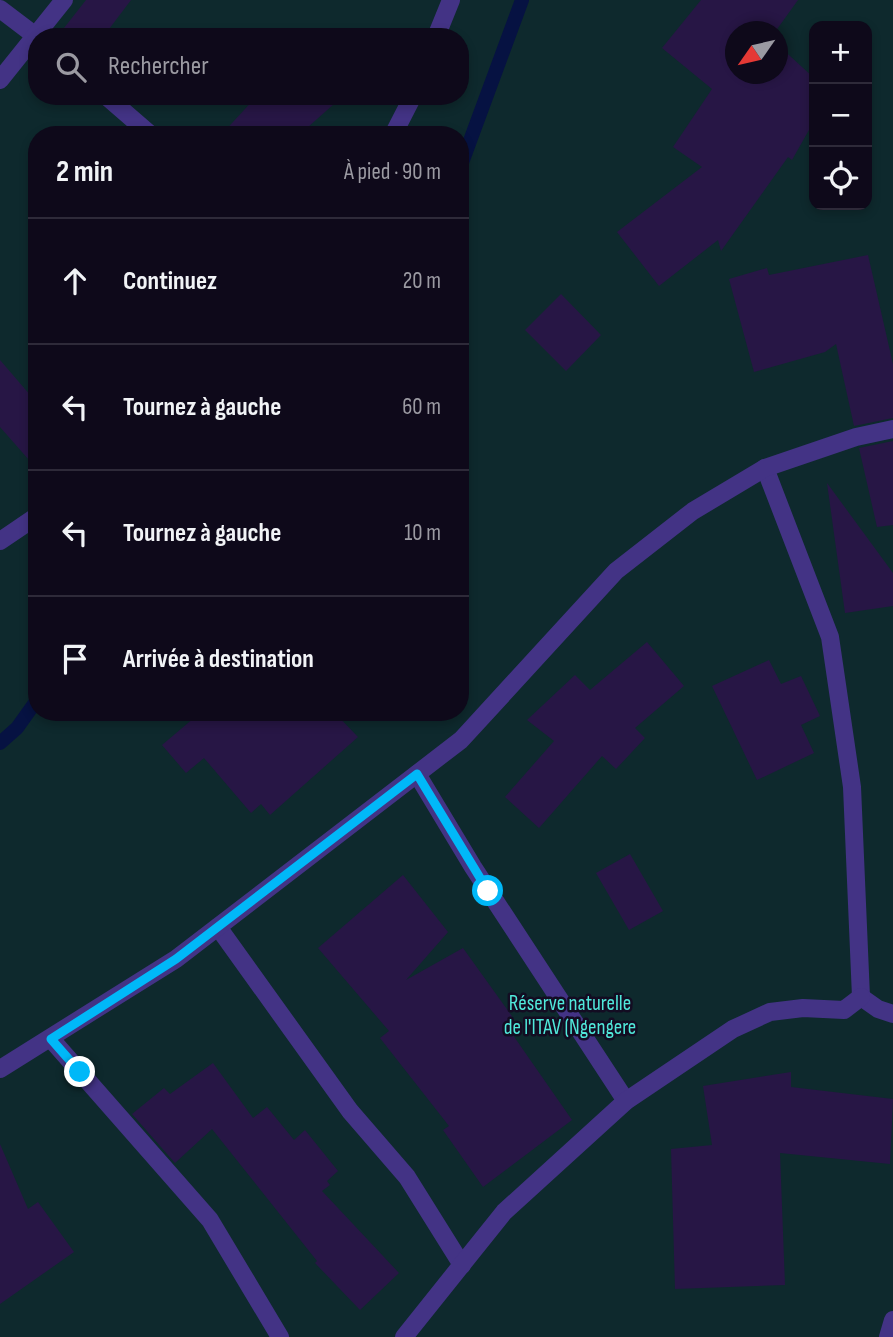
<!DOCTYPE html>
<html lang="fr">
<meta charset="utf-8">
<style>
body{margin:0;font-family:"Sofia Sans Condensed",sans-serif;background:#171223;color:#f1f3f6}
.controls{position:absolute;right:21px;top:21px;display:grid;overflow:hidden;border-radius:14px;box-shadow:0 4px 10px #0003}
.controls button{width:63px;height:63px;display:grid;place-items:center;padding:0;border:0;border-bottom:2px solid #2e2a39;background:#0e091a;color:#f1f3f6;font:35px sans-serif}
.compass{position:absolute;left:725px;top:21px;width:63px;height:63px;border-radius:50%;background:#0e091a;box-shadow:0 4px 10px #0003;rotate:236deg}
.stop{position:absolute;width:21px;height:21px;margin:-16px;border:5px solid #00b8f8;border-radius:50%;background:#fff}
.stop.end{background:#00b8f8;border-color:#fff;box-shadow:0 2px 7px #0008}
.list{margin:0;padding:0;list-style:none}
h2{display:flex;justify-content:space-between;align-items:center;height:91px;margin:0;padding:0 28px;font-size:30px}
h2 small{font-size:23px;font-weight:400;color:#9b9aa2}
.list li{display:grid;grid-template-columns:46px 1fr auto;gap:21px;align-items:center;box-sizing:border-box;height:126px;padding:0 28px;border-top:2px solid #2e2a39}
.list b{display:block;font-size:26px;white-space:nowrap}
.list em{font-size:23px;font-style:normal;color:#9b9aa2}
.icon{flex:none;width:38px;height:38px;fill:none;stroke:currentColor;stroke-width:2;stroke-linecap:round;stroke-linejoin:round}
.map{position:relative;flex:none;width:893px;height:1337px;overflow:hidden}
.search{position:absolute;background:#0e091a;box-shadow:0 4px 10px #0003;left:28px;top:28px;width:441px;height:77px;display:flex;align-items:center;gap:18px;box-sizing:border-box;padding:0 24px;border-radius:28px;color:#9b9aa2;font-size:26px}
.panel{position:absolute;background:#0e091a;box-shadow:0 4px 10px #0003;left:28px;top:126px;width:441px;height:595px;border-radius:28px}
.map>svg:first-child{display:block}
</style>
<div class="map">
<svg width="893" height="1337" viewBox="0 0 893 1337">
<rect width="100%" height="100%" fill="#130c22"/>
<!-- green -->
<path fill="#0e292d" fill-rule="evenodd" d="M 0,0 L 893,0 L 893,1337 L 0,1337 ZM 814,26 L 867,26 L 867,205 L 814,205 ZM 736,32 L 778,32 L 778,74 L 736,74 ZM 37,37 L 460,37 L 460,96 L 37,96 ZM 37,135 L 460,135 L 460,712 L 37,712 Z"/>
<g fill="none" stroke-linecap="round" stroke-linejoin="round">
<!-- stream -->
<g stroke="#061242" stroke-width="14">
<path d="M 460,168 L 522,0"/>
<path d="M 0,743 L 17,728 L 37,700"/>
</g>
</g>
<!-- building -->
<g fill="#271645">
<path d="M 86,0 L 131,0 L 103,37 L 57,37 Z"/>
<path d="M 701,0 L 798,0 L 775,32 L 736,32 L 736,74 L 778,74 L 778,45 L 814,78 L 814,121 L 792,160 L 788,157 L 721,251 L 718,240 L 659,286 L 617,232 L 702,167 L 673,147 L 712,89 L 662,48 Z"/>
<path d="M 257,96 L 343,96 L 299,135 L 221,135 Z"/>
<path d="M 868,255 L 893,364 L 893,418 L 854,426 L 836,344 L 825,352 L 754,372 L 729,279 L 767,268 L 769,275 Z"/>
<path d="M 561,294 L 601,335 L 566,371 L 525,330 Z"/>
<path d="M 0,360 L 37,403 L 37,469 L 0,427 Z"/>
<path d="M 893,441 L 893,525 L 877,527 L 859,448 Z"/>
<path d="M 827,483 L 893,573 L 893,606 L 845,613 Z"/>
<path d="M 647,642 L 684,686 L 635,728 L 645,738 L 616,769 L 602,756 L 539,828 L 505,797 L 554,741 L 527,720 L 575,675 L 590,690 Z"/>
<path d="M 769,660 L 781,684 L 801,676 L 820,716 L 801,725 L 814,753 L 757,780 L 712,686 Z"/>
<path d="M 201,712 L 334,712 L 358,737 L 270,815 L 261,804 L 251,813 L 204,758 L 186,773 L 162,745 Z"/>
<path d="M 630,854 L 663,911 L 629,930 L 596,873 Z"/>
<path d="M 403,875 L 448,932 L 406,980 L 463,948 L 514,1019 L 506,1025 L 572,1120 L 483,1187 L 443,1130 L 449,1126 L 380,1038 L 389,1031 L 318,948 Z"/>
<path d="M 213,1063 L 253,1118 L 267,1107 L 294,1140 L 305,1130 L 338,1171 L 327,1181 L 330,1185 L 322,1191 L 399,1273 L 360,1310 L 315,1263 L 317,1261 L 212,1129 L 175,1163 L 132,1114 L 164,1088 L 170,1094 Z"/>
<path d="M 791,1072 L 791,1087 L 893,1099 L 890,1164 L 780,1153 L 785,1285 L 675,1289 L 671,1149 L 712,1145 L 703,1086 Z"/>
<path d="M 0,1144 L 28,1209 L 38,1202 L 74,1252 L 0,1304 Z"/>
</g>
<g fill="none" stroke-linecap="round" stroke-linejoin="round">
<!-- minor -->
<g stroke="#433385" stroke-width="18">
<path d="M 0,9 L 37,37"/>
<path d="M 436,37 L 451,0"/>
<path d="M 0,80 L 64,0"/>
<path d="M 106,96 L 151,135"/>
<path d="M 393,135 L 413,96"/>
<path d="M 765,468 L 830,637 L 852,787 L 861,997"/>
<path d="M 0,541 L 37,516"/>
<path d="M 417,774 L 473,867 L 626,1101"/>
<path d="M 218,927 L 350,1111 L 407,1177 L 462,1265"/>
<path d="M 861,997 L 878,1009 L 893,1014"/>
<path d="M 51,1039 L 210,1220 L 280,1337"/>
<path d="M 0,1069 L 176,959 L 461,740 L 616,571 L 693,511 L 765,468 L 856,437 L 893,429"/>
<path d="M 404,1337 L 504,1212 L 626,1101 L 733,1029 L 770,1012 L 803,1008 L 844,1010 L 861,997"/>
<path d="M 888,1337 L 893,1320"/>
</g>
</g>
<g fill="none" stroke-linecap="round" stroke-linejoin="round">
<!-- route -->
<path stroke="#00b8f8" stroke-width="9" d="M 80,1072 L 51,1039 L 176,959 L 417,774 L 488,891"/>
</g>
<g text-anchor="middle" stroke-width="5" stroke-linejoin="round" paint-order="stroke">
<!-- park labels -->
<g font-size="21" fill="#50e8da" stroke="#130c22">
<text x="570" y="1010">Réserve naturelle<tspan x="570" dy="24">de l'ITAV (Ngengere</tspan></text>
</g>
</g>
</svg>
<div class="controls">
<button>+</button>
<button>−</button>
<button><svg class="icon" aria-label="locate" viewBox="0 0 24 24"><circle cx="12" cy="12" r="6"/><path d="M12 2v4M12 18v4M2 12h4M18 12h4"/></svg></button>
</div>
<svg class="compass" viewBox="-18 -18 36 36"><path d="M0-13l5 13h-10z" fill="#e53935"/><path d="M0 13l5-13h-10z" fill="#9b9aa2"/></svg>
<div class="stop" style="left:488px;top:891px"></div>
<div class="stop end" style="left:80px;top:1072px"></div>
<div class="search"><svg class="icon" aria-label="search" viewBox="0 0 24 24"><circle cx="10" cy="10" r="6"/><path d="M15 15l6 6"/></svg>Rechercher</div>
<section class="panel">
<h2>2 min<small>À pied · 90 m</small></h2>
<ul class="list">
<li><svg class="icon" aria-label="ahead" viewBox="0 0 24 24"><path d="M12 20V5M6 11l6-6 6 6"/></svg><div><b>Continuez</b></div><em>20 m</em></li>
<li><svg class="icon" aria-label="left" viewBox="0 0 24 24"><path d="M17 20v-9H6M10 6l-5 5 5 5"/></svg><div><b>Tournez à gauche</b></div><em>60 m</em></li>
<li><svg class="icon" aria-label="left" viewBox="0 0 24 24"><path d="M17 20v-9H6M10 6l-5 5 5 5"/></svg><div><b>Tournez à gauche</b></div><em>10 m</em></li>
<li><svg class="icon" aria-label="arrive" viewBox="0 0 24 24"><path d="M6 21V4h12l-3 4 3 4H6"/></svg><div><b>Arrivée à destination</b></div></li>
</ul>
</section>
</div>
